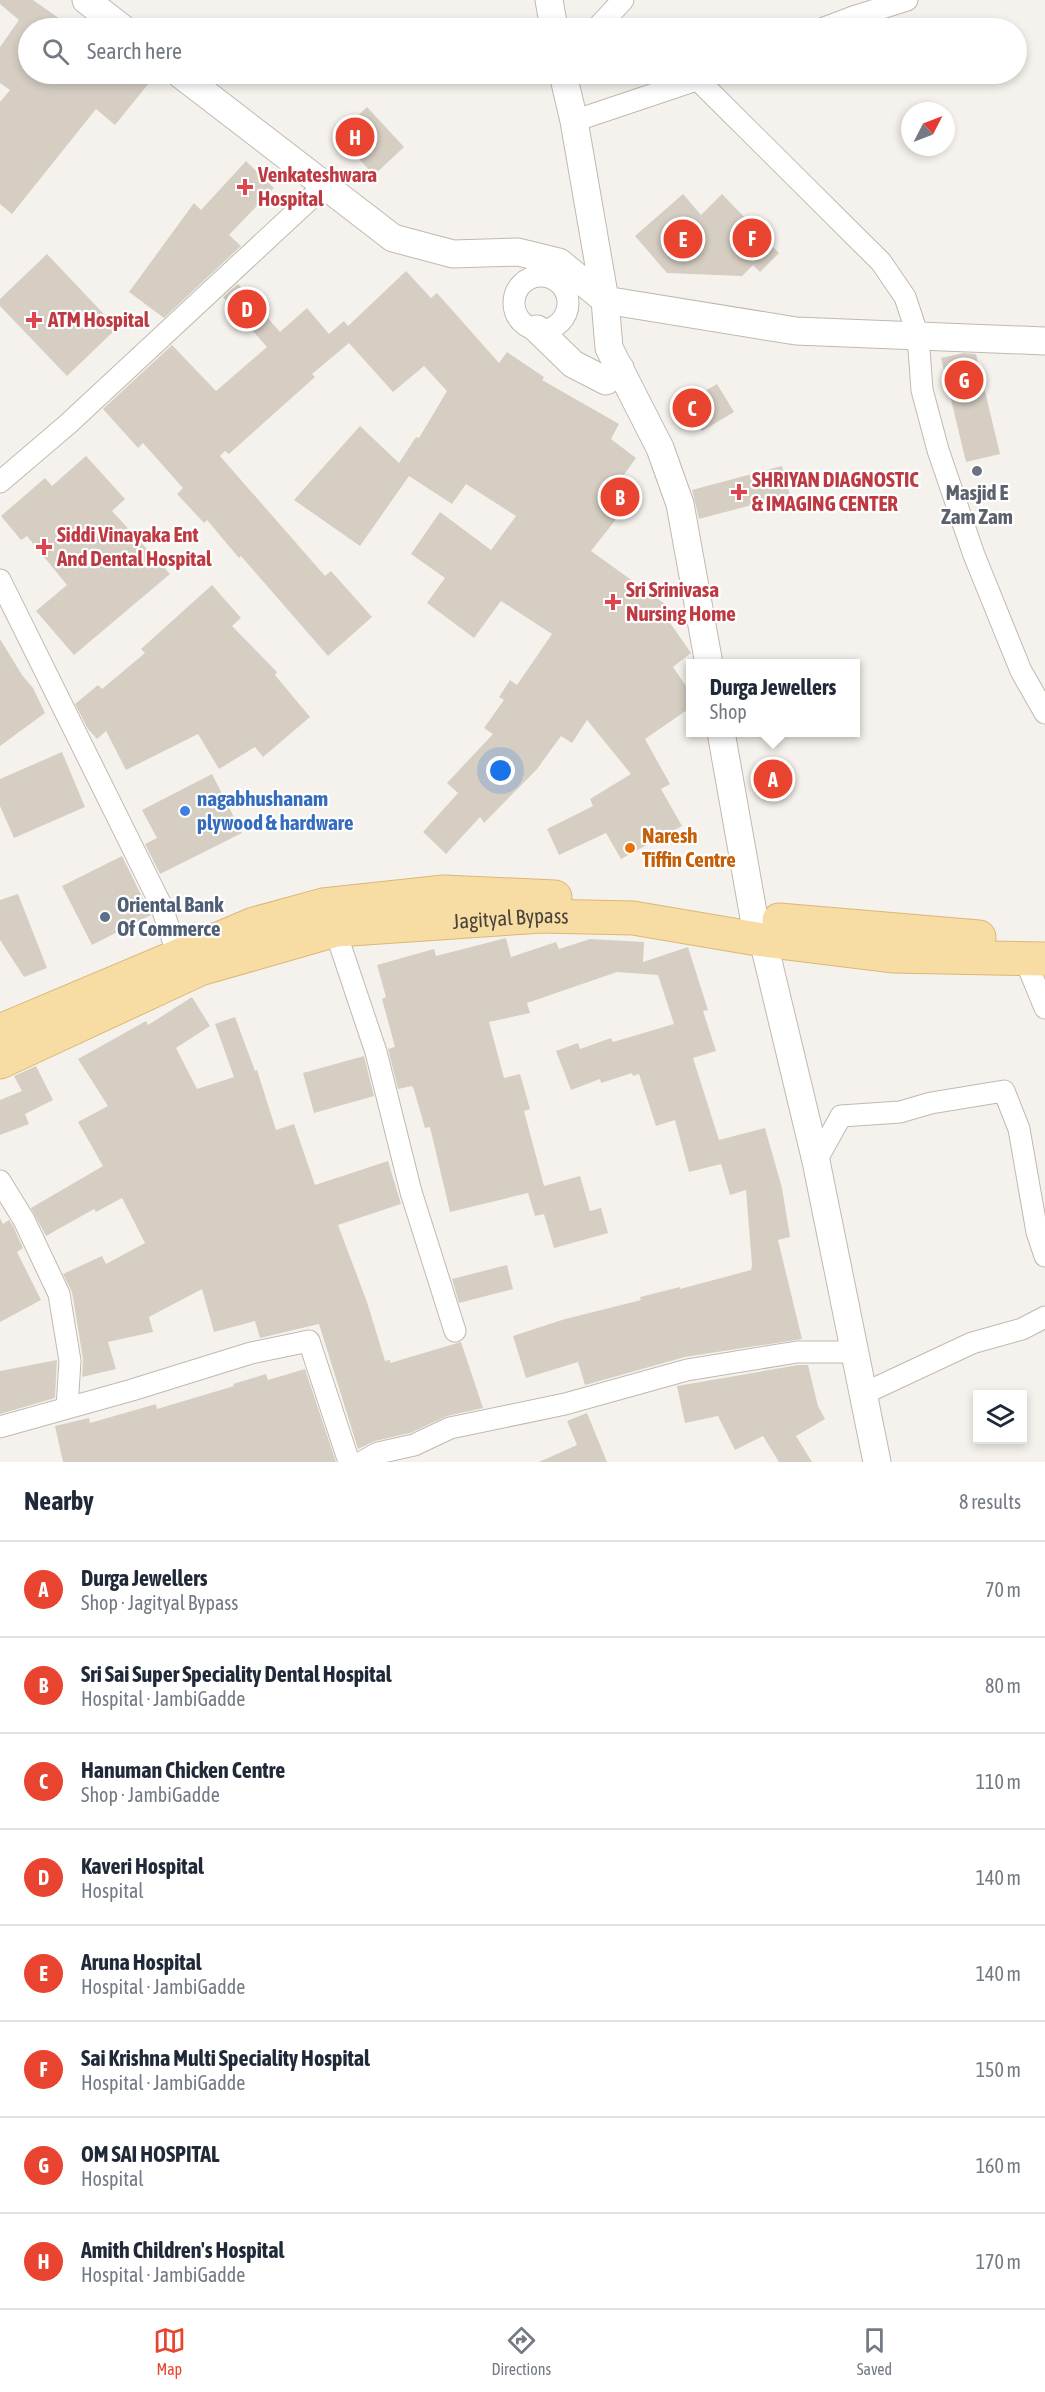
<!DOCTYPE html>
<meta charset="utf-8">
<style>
body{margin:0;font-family:"Asap Condensed",sans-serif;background:#f2f2f3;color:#1f2937}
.controls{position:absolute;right:18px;bottom:18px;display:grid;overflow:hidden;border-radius:0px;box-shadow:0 3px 9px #0003}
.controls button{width:54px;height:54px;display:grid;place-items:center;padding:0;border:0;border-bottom:2px solid #e0e1e3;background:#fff;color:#1f2937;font:30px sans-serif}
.compass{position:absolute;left:901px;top:102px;width:54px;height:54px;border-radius:50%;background:#fff;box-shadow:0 3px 9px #0003;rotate:48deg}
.you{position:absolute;left:501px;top:771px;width:21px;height:21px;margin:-15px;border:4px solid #fff;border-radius:50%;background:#1a73e8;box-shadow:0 0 0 9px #1a73e833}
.badge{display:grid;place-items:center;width:39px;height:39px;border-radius:50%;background:#e9442f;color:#fff;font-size:20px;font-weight:700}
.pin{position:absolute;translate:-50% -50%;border:3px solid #fff;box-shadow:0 2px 6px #0006}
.popup{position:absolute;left:686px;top:659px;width:174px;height:78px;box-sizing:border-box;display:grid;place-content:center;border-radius:0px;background:#fff;filter:drop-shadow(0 2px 4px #0005);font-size:20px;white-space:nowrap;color:#747a83}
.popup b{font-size:22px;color:#1f2937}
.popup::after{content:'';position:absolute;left:50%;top:100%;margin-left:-12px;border:12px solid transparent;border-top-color:#fff}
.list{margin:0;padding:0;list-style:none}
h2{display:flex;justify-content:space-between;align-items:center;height:78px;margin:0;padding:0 24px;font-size:26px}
h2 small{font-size:20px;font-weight:400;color:#747a83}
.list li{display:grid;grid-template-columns:39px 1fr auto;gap:18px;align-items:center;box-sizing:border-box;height:96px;padding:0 24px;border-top:2px solid #e0e1e3}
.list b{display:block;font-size:22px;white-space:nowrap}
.list p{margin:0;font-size:20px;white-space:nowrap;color:#747a83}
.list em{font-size:20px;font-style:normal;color:#747a83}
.icon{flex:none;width:33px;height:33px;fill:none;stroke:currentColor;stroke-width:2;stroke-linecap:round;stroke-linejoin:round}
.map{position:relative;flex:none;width:1045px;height:1462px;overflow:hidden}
.search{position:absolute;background:#fff;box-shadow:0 3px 9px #0003;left:18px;right:18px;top:18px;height:66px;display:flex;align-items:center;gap:15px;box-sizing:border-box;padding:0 21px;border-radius:33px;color:#747a83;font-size:22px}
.sheet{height:846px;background:#fff}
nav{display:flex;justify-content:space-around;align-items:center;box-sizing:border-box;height:84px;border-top:2px solid #e0e1e3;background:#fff;font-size:16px;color:#747a83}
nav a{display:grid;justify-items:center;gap:3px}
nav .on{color:#e9442f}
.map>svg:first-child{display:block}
</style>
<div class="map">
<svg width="1045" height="1462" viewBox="0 0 1045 1462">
<rect width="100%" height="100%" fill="#f5f2ed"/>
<!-- building -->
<g fill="#d6cec3">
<path d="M 0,0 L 33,0 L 73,28 L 28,28 L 28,74 L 137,74 L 149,83 L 115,125 L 96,109 L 12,214 L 0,204 L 0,102 L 10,90 L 0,83 L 0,47 L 19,20 L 0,4 Z"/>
<path d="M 367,107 L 404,147 L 374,175 L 337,136 Z"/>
<path d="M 246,161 L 274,188 L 229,235 L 241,246 L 164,318 L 129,292 L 194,203 L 201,210 Z"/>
<path d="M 683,194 L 701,215 L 722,194 L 779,253 L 760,272 L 753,265 L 742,276 L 667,273 L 635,236 Z"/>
<path d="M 47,254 L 117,328 L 67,376 L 0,306 L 0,299 Z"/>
<path d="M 406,271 L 431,298 L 437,293 L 499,363 L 507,352 L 544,377 L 542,380 L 619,424 L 611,439 L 636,458 L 623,476 L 640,489 L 591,551 L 665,604 L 661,610 L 691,653 L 673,667 L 690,692 L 690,708 L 645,739 L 670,784 L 661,789 L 682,826 L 621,859 L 606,833 L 559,855 L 547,829 L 593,806 L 590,799 L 631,774 L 587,720 L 572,743 L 561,736 L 537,769 L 484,823 L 480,817 L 446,854 L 423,832 L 458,793 L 447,783 L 493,734 L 484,728 L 504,700 L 499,697 L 510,680 L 517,685 L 552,634 L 501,601 L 474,638 L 427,603 L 445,578 L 411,554 L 440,512 L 491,550 L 516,516 L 466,484 L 452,504 L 409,476 L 360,546 L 294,500 L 360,426 L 399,463 L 416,437 L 419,438 L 447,391 L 424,366 L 393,392 L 349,343 L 312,374 L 315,377 L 229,454 L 225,451 L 220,456 L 325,576 L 331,571 L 372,617 L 328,656 L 241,556 L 239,558 L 207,520 L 204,523 L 177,494 L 183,488 L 143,443 L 138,448 L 103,409 L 172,345 L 216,391 L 267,347 L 223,297 L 238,284 L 280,332 L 307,308 L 329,334 L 344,321 L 348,326 Z"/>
<path d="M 963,353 L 976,354 L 1000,454 L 966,462 L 941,358 Z"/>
<path d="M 717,384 L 734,412 L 702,431 L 685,403 Z"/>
<path d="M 86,456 L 125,499 L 112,511 L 170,574 L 74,655 L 36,611 L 67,585 L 27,536 L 21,540 L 1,516 L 45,478 L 52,486 Z"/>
<path d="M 782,466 L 790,495 L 699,519 L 692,490 Z"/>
<path d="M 212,585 L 241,618 L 232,626 L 277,672 L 275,675 L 310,717 L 263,757 L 255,747 L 219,769 L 198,734 L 126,770 L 106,731 L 97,739 L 88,729 L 75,704 L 98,685 L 102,689 L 145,653 L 141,649 Z"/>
<path d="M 0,639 L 22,675 L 33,688 L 45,713 L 0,746 Z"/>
<path d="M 62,752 L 85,807 L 14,838 L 0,806 L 0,779 Z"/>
<path d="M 774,760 L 787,785 L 765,795 L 753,771 Z"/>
<path d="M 212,774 L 242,833 L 160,874 L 145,844 L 157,838 L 142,810 Z"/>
<path d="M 122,856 L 151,915 L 92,945 L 62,886 Z"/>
<path d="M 18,894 L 47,968 L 24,977 L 0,940 L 0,900 Z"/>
<path d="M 506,938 L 511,957 L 556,942 L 559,949 L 590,939 L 644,942 L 643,962 L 688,947 L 708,1010 L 703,1011 L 716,1051 L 693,1058 L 719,1140 L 765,1128 L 782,1188 L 790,1237 L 778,1240 L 802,1339 L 685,1357 L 585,1385 L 578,1362 L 526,1378 L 513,1336 L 565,1319 L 641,1300 L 640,1297 L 680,1287 L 680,1289 L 751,1270 L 752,1265 L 746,1190 L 730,1195 L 721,1164 L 689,1172 L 675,1120 L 656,1126 L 639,1074 L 633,1076 L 632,1073 L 601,1083 L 600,1079 L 571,1090 L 556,1051 L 578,1043 L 580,1049 L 611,1038 L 613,1042 L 674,1024 L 658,975 L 617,972 L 527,1003 L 530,1013 L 489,1022 L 504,1078 L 520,1074 L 530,1109 L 524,1111 L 544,1186 L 580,1176 L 590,1211 L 601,1208 L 608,1233 L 554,1248 L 544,1214 L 535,1216 L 528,1193 L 450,1212 L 430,1127 L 425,1128 L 414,1090 L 412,1086 L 398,1089 L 388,1049 L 395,1047 L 382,999 L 386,997 L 377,965 L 434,949 L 436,956 Z"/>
<path d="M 192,997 L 210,1026 L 176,1048 L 197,1089 L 234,1077 L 215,1024 L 235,1017 L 255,1071 L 257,1070 L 276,1130 L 294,1124 L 315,1185 L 388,1161 L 401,1204 L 338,1225 L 367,1302 L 385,1361 L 390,1360 L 390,1363 L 461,1342 L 483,1408 L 447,1416 L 410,1433 L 375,1441 L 358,1449 L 319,1324 L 260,1338 L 255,1321 L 214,1332 L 202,1289 L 149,1317 L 153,1332 L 108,1342 L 116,1369 L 82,1377 L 83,1359 L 72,1292 L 63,1274 L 102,1256 L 106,1264 L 145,1243 L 122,1198 L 96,1212 L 94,1209 L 46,1236 L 31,1208 L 103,1166 L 78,1122 L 108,1106 L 78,1059 L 146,1021 L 148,1025 Z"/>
<path d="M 364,1056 L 374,1096 L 314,1113 L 303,1073 Z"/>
<path d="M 36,1066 L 53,1100 L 25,1114 L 29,1124 L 0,1135 L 0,1100 L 22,1091 L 14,1076 Z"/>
<path d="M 0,1218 L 3,1224 L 9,1220 L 13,1226 L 23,1248 L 17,1252 L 41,1300 L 0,1322 Z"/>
<path d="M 507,1265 L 513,1289 L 459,1303 L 452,1279 Z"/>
<path d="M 57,1360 L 55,1398 L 0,1414 L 0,1371 Z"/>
<path d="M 798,1365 L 808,1365 L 818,1406 L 825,1419 L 796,1436 L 812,1462 L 779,1462 L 763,1436 L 735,1450 L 718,1416 L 685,1423 L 677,1386 Z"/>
<path d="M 305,1369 L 336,1462 L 63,1462 L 55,1426 L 89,1418 L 90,1423 L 156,1404 L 157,1409 L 234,1386 L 233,1384 L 266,1374 L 268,1380 Z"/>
<path d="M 587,1413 L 607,1462 L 539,1462 L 577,1445 L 567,1421 Z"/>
</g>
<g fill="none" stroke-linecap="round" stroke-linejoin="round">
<!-- minor casing -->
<g stroke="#c0b9af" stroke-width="23">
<g id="minor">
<path d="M 597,28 L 623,0"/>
<path d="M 824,28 L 853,17 L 907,0"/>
<path d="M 698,80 L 881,262 L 905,297 L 918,336 L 922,390 L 938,450 L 974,555 L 1021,671 L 1045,713"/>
<path d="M 574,121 L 714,74"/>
<circle cx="541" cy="303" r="27"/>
<path d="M 0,482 L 68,424 L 324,186"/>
<path d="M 0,580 L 161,905 L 178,955 L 189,962"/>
<path d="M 332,921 L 376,1052 L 411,1192 L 455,1331"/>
<path d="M 1025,959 L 1045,1008"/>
<path d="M 816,1161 L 841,1116 L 900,1112 L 931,1103 L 1004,1091 L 1019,1129 L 1037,1232 L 1045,1256"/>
<path d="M 0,1181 L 24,1220 L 59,1294 L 70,1361 L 67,1407"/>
<path d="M 863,1394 L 972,1343 L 1022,1329 L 1045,1317"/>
<path d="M 0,1427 L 132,1390 L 251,1353 L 309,1341 L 349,1462"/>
<path d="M 362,1462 L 378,1453 L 414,1445 L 450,1428 L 565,1404 L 687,1370 L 797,1352 L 854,1352"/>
</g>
</g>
<!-- tertiary casing -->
<g stroke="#c0b9af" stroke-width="29">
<g id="tertiary">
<path d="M 86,0 L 122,28"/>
<path d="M 549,0 L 554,28"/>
<path d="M 180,74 L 393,238 L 453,254 L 518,252 L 559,262 L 605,300 L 796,331 L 1045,341"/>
<path d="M 563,74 L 574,121 L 605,300 L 609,348 L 660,448 L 680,504 L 709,664"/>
<path d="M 537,329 L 573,364 L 606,381 L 620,368"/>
<path d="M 721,732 L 754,918 L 763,940 L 816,1161 L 877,1462"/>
</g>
</g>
<!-- primary casing -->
<g stroke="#dbb874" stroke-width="35">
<g id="primary">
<path d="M 779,920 L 979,937"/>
<path d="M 0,1031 L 254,924 L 323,905 L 444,892 L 555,897"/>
<path id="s1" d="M 0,1062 L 200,969 L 336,930 L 542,916 L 633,918 L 763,940 L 892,956 L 1045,959"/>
</g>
</g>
<!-- minor -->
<use href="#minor" stroke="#fff" stroke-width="21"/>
<!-- tertiary -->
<use href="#tertiary" stroke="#fff" stroke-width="27"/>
<!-- primary -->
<use href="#primary" stroke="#f7dca4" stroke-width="33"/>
</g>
<!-- markers -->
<g fill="#e0444e" stroke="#fff" stroke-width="2">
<path d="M242 178h6v6h6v6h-6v6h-6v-6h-6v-6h6z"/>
<path d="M31 311h6v6h6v6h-6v6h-6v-6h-6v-6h6z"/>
<path d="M736 483h6v6h6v6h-6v6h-6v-6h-6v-6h6z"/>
<path d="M41 538h6v6h6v6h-6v6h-6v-6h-6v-6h6z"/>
<path d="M610 593h6v6h6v6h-6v6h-6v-6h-6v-6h6z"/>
</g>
<circle fill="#6b7280" stroke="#fff" stroke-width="2" cx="977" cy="471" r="6"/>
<circle fill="#3f7fe0" stroke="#fff" stroke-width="2" cx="185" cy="811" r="6"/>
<circle fill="#e8710a" stroke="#fff" stroke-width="2" cx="630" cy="848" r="6"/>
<circle fill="#5c6f8a" stroke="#fff" stroke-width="2" cx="105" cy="917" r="6"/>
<g text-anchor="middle" stroke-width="4.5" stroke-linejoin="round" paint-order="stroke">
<!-- health labels -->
<g font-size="21" font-weight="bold" fill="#be3a42" stroke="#fff" text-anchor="start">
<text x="258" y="182">Venkateshwara<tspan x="258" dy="24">Hospital</tspan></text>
<text x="48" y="327">ATM Hospital</text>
<text x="752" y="487">SHRIYAN DIAGNOSTIC<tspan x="752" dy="24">&amp; IMAGING CENTER</tspan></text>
<text x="57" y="542">Siddi Vinayaka Ent<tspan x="57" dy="24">And Dental Hospital</tspan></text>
<text x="626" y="597">Sri Srinivasa<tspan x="626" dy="24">Nursing Home</tspan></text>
</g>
<!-- worship labels -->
<g font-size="21" font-weight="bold" fill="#5b616d" stroke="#fff">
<text x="977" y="500">Masjid E<tspan x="977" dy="24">Zam Zam</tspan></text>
</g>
<!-- shop labels -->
<g font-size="21" font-weight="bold" fill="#366cbe" stroke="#fff" text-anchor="start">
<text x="197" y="806">nagabhushanam<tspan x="197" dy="24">plywood &amp; hardware</tspan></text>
</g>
<!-- food labels -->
<g font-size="21" font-weight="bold" fill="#c56008" stroke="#fff" text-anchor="start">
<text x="642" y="843">Naresh<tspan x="642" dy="24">Tiffin Centre</tspan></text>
</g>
<!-- service labels -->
<g font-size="21" font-weight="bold" fill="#4e5e75" stroke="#fff" text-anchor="start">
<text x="117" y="912">Oriental Bank<tspan x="117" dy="24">Of Commerce</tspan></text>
</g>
<!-- street labels -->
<g font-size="21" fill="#49433a" stroke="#fff">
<text dy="7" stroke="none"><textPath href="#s1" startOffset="537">Jagityal Bypass</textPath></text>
</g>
</g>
</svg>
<div class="controls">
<button><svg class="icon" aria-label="layers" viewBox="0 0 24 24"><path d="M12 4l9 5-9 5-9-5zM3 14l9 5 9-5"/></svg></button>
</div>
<svg class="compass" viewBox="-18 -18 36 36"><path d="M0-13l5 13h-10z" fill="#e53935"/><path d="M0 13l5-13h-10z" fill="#747a83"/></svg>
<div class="you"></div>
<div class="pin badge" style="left:773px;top:779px">A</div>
<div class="popup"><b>Durga Jewellers</b>Shop</div>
<div class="pin badge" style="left:620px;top:497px">B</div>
<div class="pin badge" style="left:692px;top:408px">C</div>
<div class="pin badge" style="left:247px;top:309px">D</div>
<div class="pin badge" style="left:683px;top:239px">E</div>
<div class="pin badge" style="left:752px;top:238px">F</div>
<div class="pin badge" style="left:964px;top:380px">G</div>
<div class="pin badge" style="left:355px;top:137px">H</div>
<div class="search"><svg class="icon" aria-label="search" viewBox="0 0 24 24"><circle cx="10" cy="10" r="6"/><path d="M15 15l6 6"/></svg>Search here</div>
</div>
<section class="sheet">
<h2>Nearby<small>8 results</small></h2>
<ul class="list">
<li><span class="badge">A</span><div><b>Durga Jewellers</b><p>Shop · Jagityal Bypass</p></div><em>70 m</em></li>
<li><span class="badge">B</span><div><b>Sri Sai Super Speciality Dental Hospital</b><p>Hospital · JambiGadde</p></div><em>80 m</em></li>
<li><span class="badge">C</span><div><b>Hanuman Chicken Centre</b><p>Shop · JambiGadde</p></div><em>110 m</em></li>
<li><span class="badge">D</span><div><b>Kaveri Hospital</b><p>Hospital</p></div><em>140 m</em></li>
<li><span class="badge">E</span><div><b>Aruna Hospital</b><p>Hospital · JambiGadde</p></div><em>140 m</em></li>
<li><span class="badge">F</span><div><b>Sai Krishna Multi Speciality Hospital</b><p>Hospital · JambiGadde</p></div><em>150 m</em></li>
<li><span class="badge">G</span><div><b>OM SAI HOSPITAL</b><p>Hospital</p></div><em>160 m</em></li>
<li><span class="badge">H</span><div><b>Amith Children's Hospital</b><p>Hospital · JambiGadde</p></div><em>170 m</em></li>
</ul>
</section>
<nav>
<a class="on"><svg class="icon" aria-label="map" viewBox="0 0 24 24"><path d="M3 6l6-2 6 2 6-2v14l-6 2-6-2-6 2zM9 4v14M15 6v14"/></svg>Map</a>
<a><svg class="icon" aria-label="directions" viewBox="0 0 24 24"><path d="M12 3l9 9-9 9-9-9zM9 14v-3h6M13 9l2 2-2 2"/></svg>Directions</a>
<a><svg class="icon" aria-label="saved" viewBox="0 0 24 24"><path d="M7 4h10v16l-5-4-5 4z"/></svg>Saved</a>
</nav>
